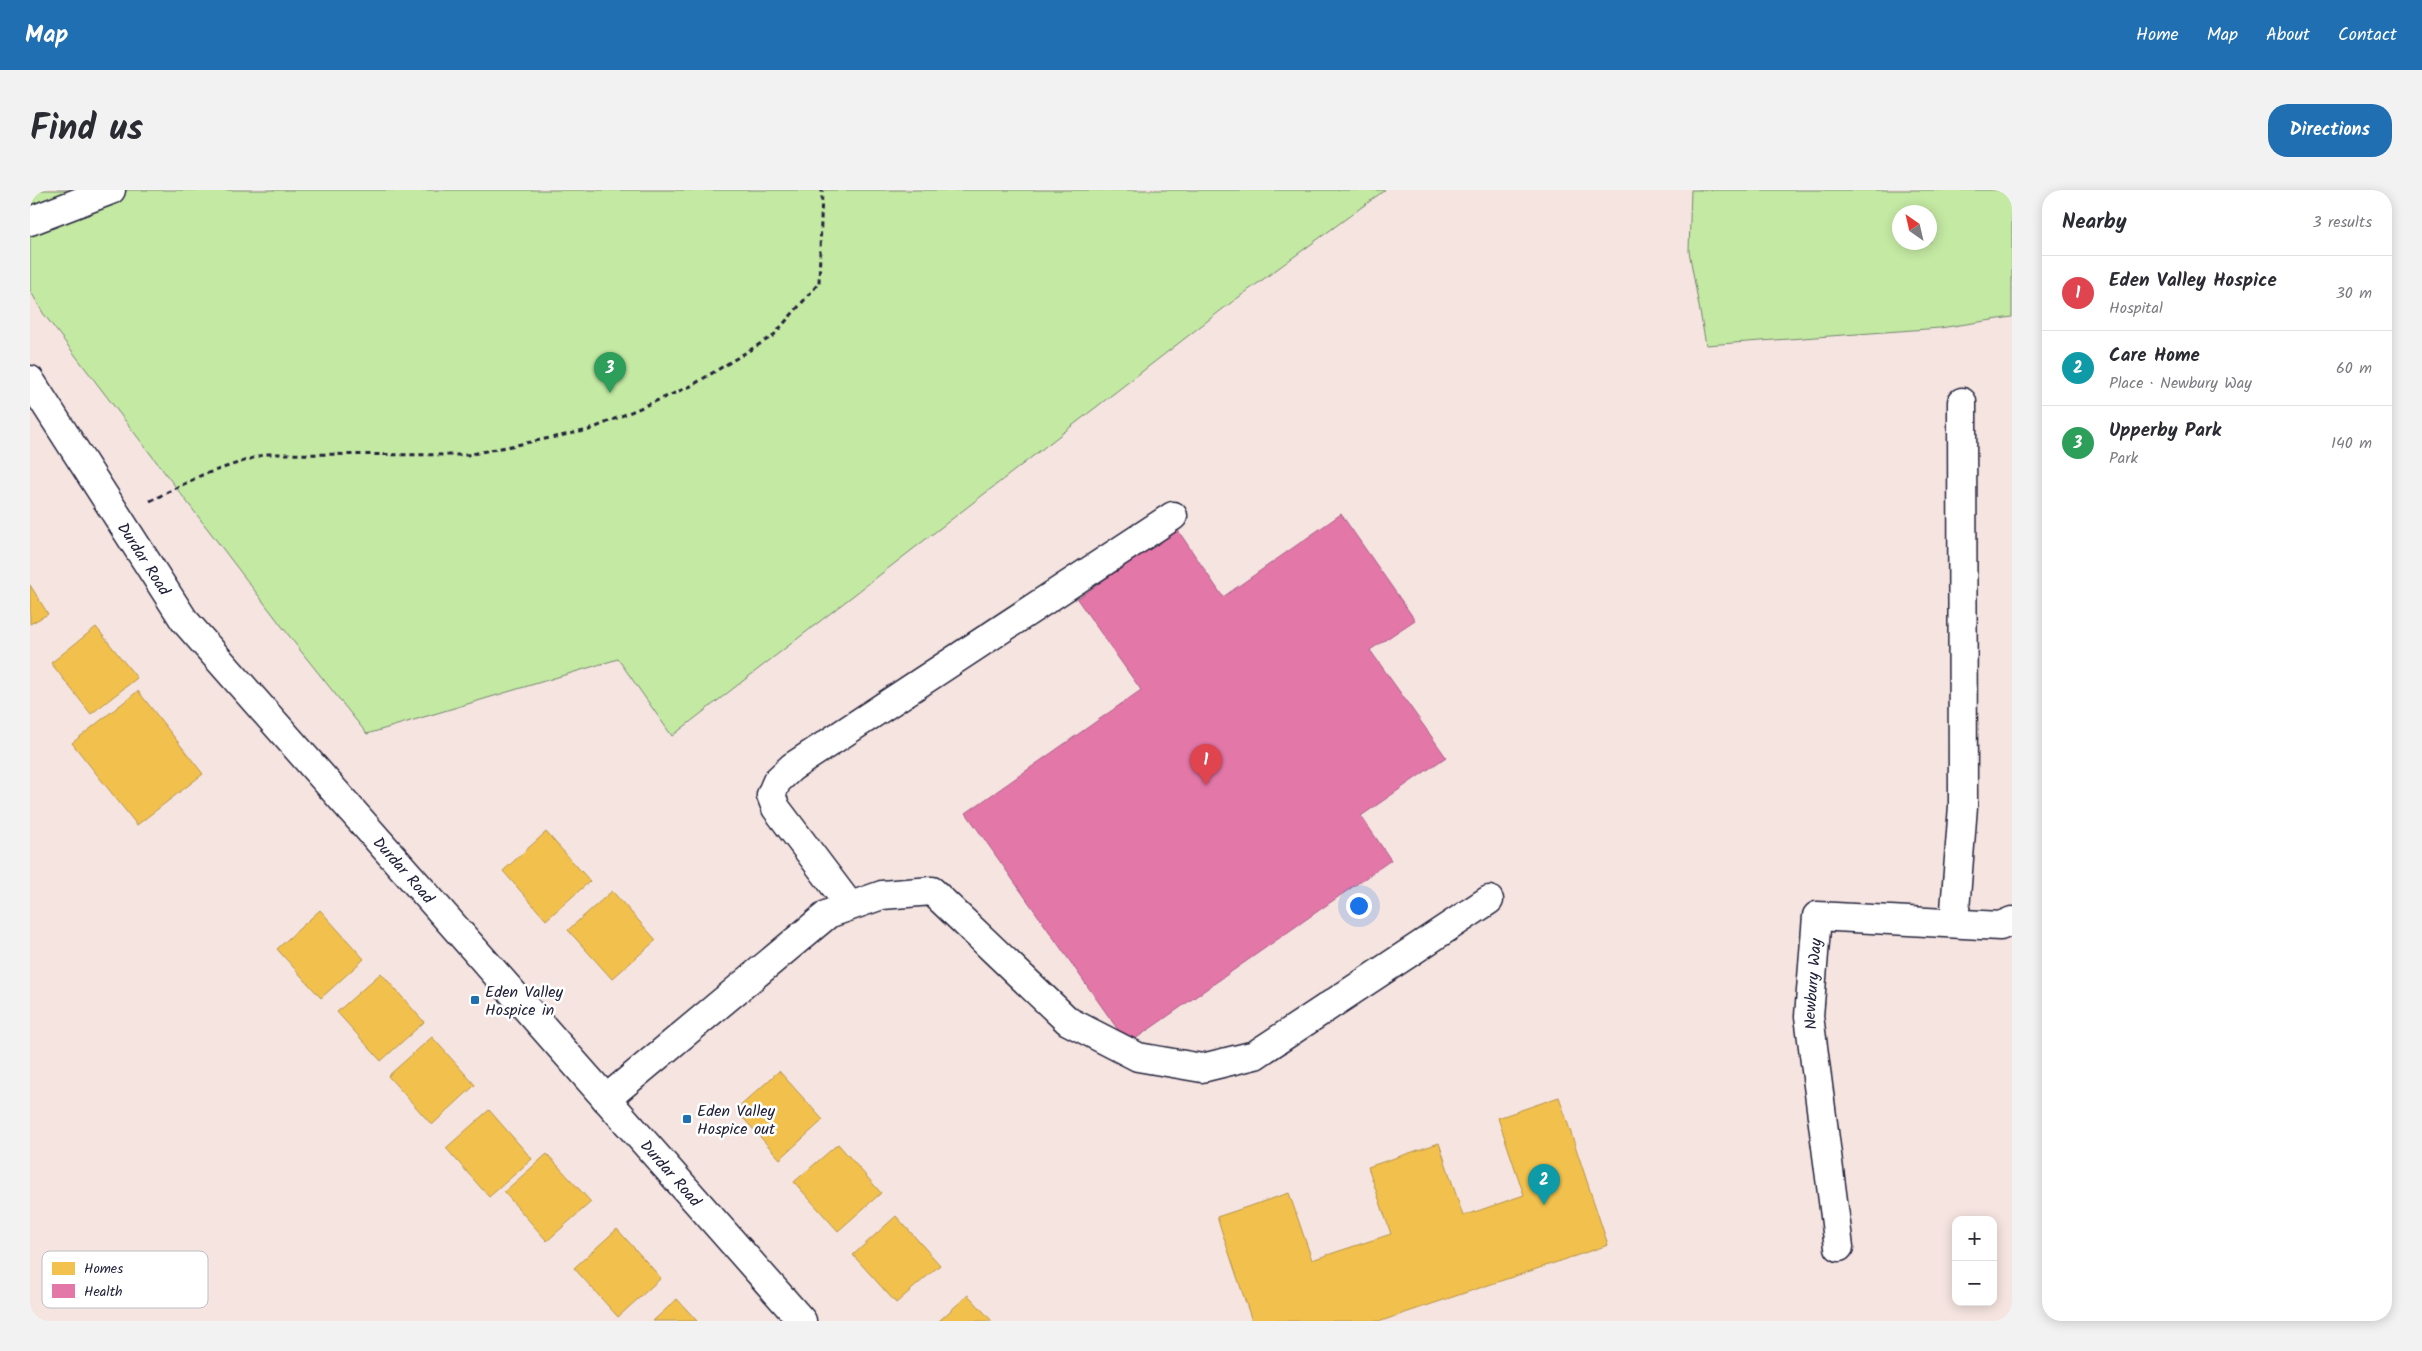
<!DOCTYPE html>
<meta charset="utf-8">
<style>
body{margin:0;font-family:Kalam,sans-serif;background:#f2f2f3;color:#2b2b33}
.controls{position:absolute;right:15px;bottom:15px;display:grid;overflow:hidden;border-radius:10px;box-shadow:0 2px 12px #0003}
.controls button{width:45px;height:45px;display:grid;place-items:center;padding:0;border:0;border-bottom:1px solid #e1e1e2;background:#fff;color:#2b2b33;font:25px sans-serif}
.compass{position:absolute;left:1862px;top:15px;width:45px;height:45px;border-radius:50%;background:#fff;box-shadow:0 2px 12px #0003;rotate:326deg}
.you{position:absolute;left:1328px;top:715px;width:18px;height:18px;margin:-12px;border:4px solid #fff;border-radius:50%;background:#1a73e8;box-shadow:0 0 0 8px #1a73e833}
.badge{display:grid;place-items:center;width:32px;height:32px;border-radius:50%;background:#1f6fb2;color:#fff;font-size:16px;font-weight:700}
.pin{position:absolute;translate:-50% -41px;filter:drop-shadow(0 1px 2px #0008)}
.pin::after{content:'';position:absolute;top:26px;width:18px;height:15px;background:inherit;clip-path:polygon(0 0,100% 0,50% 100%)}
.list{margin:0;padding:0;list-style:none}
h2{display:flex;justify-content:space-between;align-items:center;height:65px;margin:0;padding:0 20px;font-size:21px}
h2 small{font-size:16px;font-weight:400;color:#7c7c81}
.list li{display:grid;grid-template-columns:32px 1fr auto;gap:15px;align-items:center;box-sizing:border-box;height:75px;padding:0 20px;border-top:1px solid #e1e1e2}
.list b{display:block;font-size:19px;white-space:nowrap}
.list p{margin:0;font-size:16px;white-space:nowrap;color:#7c7c81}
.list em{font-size:16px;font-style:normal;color:#7c7c81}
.map{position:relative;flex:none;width:1982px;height:1131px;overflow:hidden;border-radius:20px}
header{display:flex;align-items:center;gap:30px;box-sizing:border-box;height:70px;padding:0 25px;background:#1f6fb2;color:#fff}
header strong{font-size:24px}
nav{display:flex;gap:28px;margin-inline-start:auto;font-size:18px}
.intro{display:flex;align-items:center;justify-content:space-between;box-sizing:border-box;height:120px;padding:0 30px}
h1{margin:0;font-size:35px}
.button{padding:12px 22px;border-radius:20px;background:#1f6fb2;color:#fff;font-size:18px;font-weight:700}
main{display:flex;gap:30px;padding:0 30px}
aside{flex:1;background:#fff;border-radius:20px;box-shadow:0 2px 12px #0003}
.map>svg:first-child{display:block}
</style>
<header>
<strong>Map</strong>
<nav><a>Home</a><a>Map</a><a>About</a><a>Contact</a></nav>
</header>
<div class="intro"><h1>Find us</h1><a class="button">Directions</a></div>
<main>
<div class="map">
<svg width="1982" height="1131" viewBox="0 0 1982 1131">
<rect width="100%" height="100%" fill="#f5e4e0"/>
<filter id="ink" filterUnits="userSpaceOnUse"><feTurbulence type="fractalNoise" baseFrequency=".02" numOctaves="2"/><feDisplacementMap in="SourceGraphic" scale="10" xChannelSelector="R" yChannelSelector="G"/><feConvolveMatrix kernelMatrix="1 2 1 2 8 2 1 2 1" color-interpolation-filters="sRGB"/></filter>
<g filter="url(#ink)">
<!-- green -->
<g fill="#c4e9a3" stroke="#73866f" fill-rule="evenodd">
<path d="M 0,0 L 1355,0 L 1194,118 L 642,546 L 588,469 L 337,544 L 270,460 L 13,123 L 0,100 Z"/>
<path d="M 1661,0 L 1982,0 L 1982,127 L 1910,138 L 1676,155 L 1659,61 ZM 1870,22 L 1900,22 L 1900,52 L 1870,52 Z"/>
</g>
<!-- homes -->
<g fill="#f2c14e" stroke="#b49148">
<path d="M 0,395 L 18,424 L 0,434 Z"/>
<path d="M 66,437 L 107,488 L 61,524 L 21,473 Z"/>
<path d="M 108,501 L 173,584 L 107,635 L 42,553 Z"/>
<path d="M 516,642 L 560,691 L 516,730 L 473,681 Z"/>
<path d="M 582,701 L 626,750 L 582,789 L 538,740 Z"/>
<path d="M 290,720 L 334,769 L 291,808 L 247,759 Z"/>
<path d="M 351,783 L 394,832 L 351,871 L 307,822 Z"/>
<path d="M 402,847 L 445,895 L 402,935 L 358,886 Z"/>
<path d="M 749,881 L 793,930 L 750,969 L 706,920 Z"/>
<path d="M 1529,907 L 1578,1055 L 1351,1131 L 1222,1131 L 1187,1027 L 1259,1003 L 1282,1070 L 1361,1044 L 1338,977 L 1409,953 L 1433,1026 L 1494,1005 L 1468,928 Z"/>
<path d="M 459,920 L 502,969 L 459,1007 L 416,958 Z"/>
<path d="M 808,954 L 851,1003 L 808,1041 L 764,992 Z"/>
<path d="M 517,964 L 561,1012 L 517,1051 L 474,1002 Z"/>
<path d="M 866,1026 L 910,1075 L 866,1113 L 823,1065 Z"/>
<path d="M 587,1039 L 631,1088 L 588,1127 L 544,1078 Z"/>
<path d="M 938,1105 L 962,1131 L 909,1131 Z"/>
<path d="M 647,1109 L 667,1131 L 623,1131 Z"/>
</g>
<!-- health -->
<path fill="#e377a8" stroke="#a95e87" d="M 1311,324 L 1385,430 L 1340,460 L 1416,567 L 1331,626 L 1361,670 L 1098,854 L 936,623 L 1111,500 L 1047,409 L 1147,339 L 1193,407 Z"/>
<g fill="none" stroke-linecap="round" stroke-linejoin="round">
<!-- minor casing -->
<g stroke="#22223b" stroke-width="31">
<g id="minor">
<path d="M 0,31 L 81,0"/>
<path id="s1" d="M 0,190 L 154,430 L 772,1131"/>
<path d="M 820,716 L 746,618 L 741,605 L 747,591 L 762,577 L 1143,326"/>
<path d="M 1924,733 L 1933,616 L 1932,212"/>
<path d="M 576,909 L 798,724 L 852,705 L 902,701 L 1038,831 L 1108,867 L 1172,878 L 1225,865 L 1459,710"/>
<path id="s2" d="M 1809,1057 L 1779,826 L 1787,726 L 1970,736 L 1982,731"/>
</g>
</g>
<!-- path -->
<path stroke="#22223b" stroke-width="3" stroke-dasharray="5 4" stroke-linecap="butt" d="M 120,311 L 172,285 L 235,264 L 437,265 L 559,240 L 661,196 L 743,146 L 789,93 L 792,0"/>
<!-- minor -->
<use href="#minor" stroke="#fff" stroke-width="28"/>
</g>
</g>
<!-- markers -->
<g fill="#1f6fb2" stroke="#fff" stroke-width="2">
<rect x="440" y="805" width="10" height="10" rx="2.5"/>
<rect x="652" y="924" width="10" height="10" rx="2.5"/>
</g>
<g text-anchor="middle" stroke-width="5" stroke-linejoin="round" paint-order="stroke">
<!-- street labels -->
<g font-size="16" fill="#22223b" stroke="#fff">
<text dy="6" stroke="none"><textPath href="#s1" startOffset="212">Durdar Road</textPath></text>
<text dy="6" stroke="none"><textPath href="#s1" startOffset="618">Durdar Road</textPath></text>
<text dy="6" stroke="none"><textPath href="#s2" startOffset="265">Newbury Way</textPath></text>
<text dy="6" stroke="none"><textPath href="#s1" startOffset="1022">Durdar Road</textPath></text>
</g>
<!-- poi labels -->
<g font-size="16" fill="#22223b" stroke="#fff" text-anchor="start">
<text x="455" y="807">Eden Valley<tspan x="455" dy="18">Hospice in</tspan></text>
<text x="667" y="926">Eden Valley<tspan x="667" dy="18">Hospice out</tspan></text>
</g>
</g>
<!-- legend -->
<rect x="12" y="1061" width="166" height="57" rx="8" fill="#fff" stroke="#bdbdc4" stroke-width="1"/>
<rect x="22" y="1072" width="23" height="13" fill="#f2c14e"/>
<rect x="22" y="1094" width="23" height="14" fill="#e377a8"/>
<g font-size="14" fill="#22223b">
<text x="54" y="1083">Homes</text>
<text x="54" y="1106">Health</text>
</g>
</svg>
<div class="controls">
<button>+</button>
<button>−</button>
</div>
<svg class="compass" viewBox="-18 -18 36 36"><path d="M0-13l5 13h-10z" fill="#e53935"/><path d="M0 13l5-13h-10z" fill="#7c7c81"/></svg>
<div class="you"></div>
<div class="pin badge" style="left:1176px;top:595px;background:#e0444e">1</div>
<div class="pin badge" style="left:1514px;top:1015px;background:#0f9aa8">2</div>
<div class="pin badge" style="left:580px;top:203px;background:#2e9e5b">3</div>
</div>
<aside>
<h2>Nearby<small>3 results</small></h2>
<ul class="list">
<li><span class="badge" style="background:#e0444e">1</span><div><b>Eden Valley Hospice</b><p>Hospital</p></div><em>30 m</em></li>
<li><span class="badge" style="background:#0f9aa8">2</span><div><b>Care Home</b><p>Place · Newbury Way</p></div><em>60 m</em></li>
<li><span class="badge" style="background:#2e9e5b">3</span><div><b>Upperby Park</b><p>Park</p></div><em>140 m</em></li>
</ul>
</aside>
</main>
